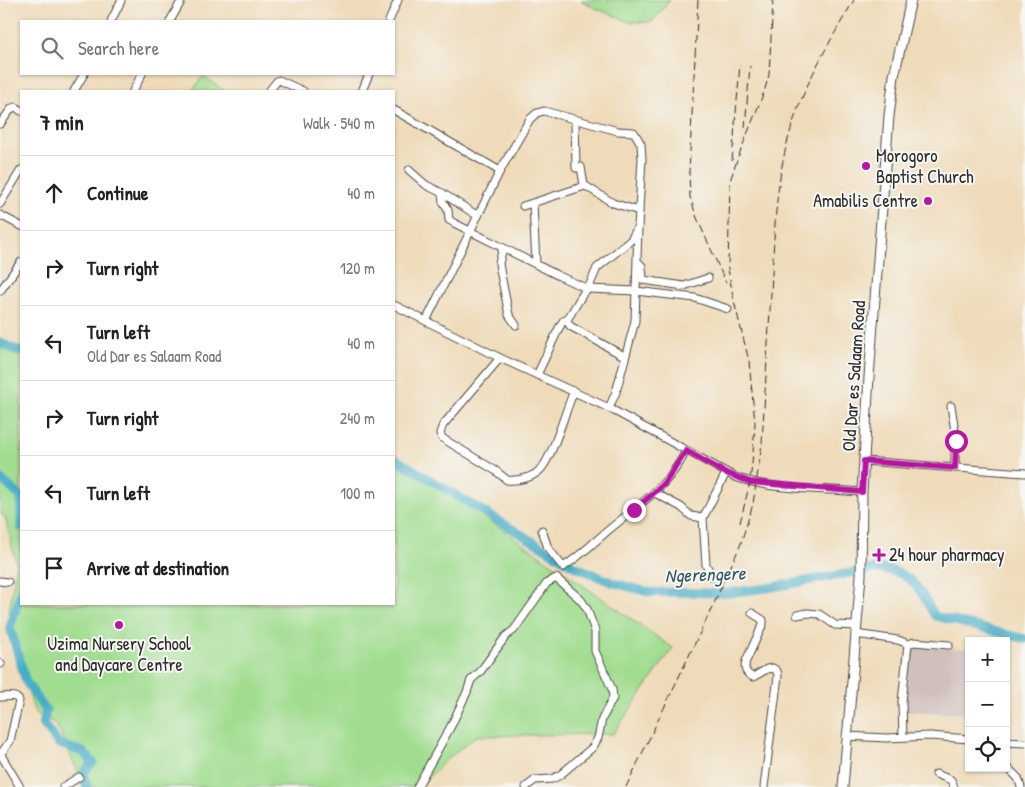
<!DOCTYPE html>
<meta charset="utf-8">
<style>
body{margin:0;font-family:"Patrick Hand",sans-serif;background:#f6f6f6;color:#222}
.controls{position:absolute;right:15px;bottom:15px;display:grid;overflow:hidden;border-radius:0px;box-shadow:0 1px 4px #0004}
.controls button{width:45px;height:45px;display:grid;place-items:center;padding:0;border:0;border-bottom:1px solid #e0e0e0;background:#fff;color:#222;font:25px sans-serif}
.stop{position:absolute;width:15px;height:15px;margin:-11px;border:4px solid #b5179e;border-radius:50%;background:#fff}
.stop.end{background:#b5179e;border-color:#fff;box-shadow:0 1px 5px #0008}
.list{margin:0;padding:0;list-style:none}
h2{display:flex;justify-content:space-between;align-items:center;height:65px;margin:0;padding:0 20px;font-size:21px}
h2 small{font-size:16px;font-weight:400;color:#767676}
.list li{display:grid;grid-template-columns:32px 1fr auto;gap:15px;align-items:center;box-sizing:border-box;height:75px;padding:0 20px;border-top:1px solid #e0e0e0}
.list b{display:block;font-size:19px;white-space:nowrap}
.list p{margin:0;font-size:16px;white-space:nowrap;color:#767676}
.list em{font-size:16px;font-style:normal;color:#767676}
.icon{flex:none;width:28px;height:28px;fill:none;stroke:currentColor;stroke-width:2;stroke-linecap:round;stroke-linejoin:round}
.map{position:relative;flex:none;width:1025px;height:787px;overflow:hidden}
.search{position:absolute;background:#fff;box-shadow:0 1px 4px #0004;left:20px;top:20px;width:375px;height:55px;display:flex;align-items:center;gap:12px;box-sizing:border-box;padding:0 18px;border-radius:0px;color:#767676;font-size:19px}
.panel{position:absolute;background:#fff;box-shadow:0 1px 4px #0004;left:20px;top:90px;width:375px;height:515px;border-radius:0px}
.map>svg:first-child{display:block}
</style>
<div class="map">
<svg width="1025" height="787" viewBox="0 0 1025 787">
<rect width="100%" height="100%" fill="#f6f6f2"/>
<filter id="ink" filterUnits="userSpaceOnUse"><feTurbulence type="fractalNoise" baseFrequency=".02" numOctaves="2"/><feDisplacementMap in="SourceGraphic" scale="10" xChannelSelector="R" yChannelSelector="G"/><feConvolveMatrix kernelMatrix="1 2 1 2 8 2 1 2 1" color-interpolation-filters="sRGB"/></filter>
<filter id="wash" filterUnits="userSpaceOnUse"><feTurbulence type="fractalNoise" baseFrequency=".0096" numOctaves="4" result="noise"/><feDisplacementMap in="SourceGraphic" scale="20" xChannelSelector="R" yChannelSelector="G"/><feGaussianBlur stdDeviation="1.12" result="paint"/><feColorMatrix in="noise" values="0 0 0 0 0 0 0 0 0 0 0 0 0 0 0 0 0 1.4 0 .05"/><feComposite in="paint" operator="in"/></filter>
<g filter="url(#wash)">
<rect width="100%" height="100%" fill="#efdbba"/>
<!-- industrial -->
<path fill="#d0c0bc" d="M 911,647 L 969,649 L 969,714 L 904,711 Z"/>
<!-- green -->
<g fill="#a1dd90" stroke="#66845e">
<path d="M 581,0 L 670,0 L 652,22 L 630,22 L 595,8 Z"/>
<path d="M 203,76 L 225,91 L 192,91 Z"/>
<path d="M 0,345 L 12,348 L 21,348 L 21,604 L 394,604 L 394,454 L 673,648 L 613,734 L 476,736 L 446,760 L 419,787 L 85,787 L 56,724 L 35,713 L 7,627 L 16,563 L 5,517 L 0,513 Z"/>
</g>
<g fill="none" stroke-linecap="round" stroke-linejoin="round">
<!-- river -->
<g stroke="#46acc6" stroke-width="9">
<path d="M 0,343 L 21,352"/>
<path d="M 394,458 L 574,566 L 611,582 L 648,592 L 728,593 L 767,588 L 873,569 C 910,568 919,588 935,616 L 1025,639"/>
<path d="M 0,478 L 21,497 L 21,527"/>
<path d="M 21,592 L 10,627 L 26,682 L 46,711 L 43,724 L 59,744 L 83,752 L 93,762 L 83,774 L 87,787"/>
</g>
</g>
</g>
<g filter="url(#ink)">
<g fill="none" stroke-linecap="round" stroke-linejoin="round">
<!-- minor casing -->
<g stroke="#484540" stroke-width="9">
<g id="minor">
<path d="M 111,21 L 121,1"/>
<path d="M 170,21 L 182,0"/>
<path d="M 389,21 L 398,0"/>
<path d="M 74,91 L 84,74"/>
<path d="M 133,91 L 142,74"/>
<path d="M 269,91 L 277,81 L 279,80 L 303,91"/>
<path d="M 362,91 L 369,74"/>
<path d="M 394,110 L 500,171"/>
<path d="M 575,119 L 576,168 L 581,167 L 584,185 L 613,203 L 639,211"/>
<path d="M 0,124 L 12,108 L 16,107 L 21,111"/>
<path d="M 409,170 L 426,185 L 442,193 L 478,216"/>
<path d="M 442,193 L 443,202 L 448,210 L 449,220 L 454,223 L 559,276 L 588,289 L 636,291 L 695,298 L 728,309"/>
<path d="M 0,204 L 21,170"/>
<path d="M 533,204 L 536,264"/>
<path d="M 523,206 L 585,186"/>
<path d="M 0,215 L 21,226"/>
<path d="M 503,248 L 499,263 L 500,270 L 509,315 L 516,325"/>
<path d="M 639,263 L 642,266 L 643,280 L 684,286 L 708,278"/>
<path d="M 0,291 L 21,262"/>
<path d="M 394,305 L 500,358 L 609,408 L 735,477 C 775,491 820,488 862,492"/>
<path d="M 567,320 L 570,326 L 624,356"/>
<path d="M 426,321 L 500,171 L 530,119 L 537,113 L 544,111 L 618,131 L 634,132 L 641,144 L 642,159 L 638,227 L 635,321 L 616,392 L 609,408"/>
<path d="M 500,358 L 443,425 L 440,433 L 442,438 L 496,471 L 507,480 C 518,481 532,478 540,470 C 553,457 565,411 574,391"/>
<path d="M 537,375 L 559,328 L 563,321 L 567,320 L 584,292 L 588,289 L 597,268 L 631,240 L 638,227"/>
<path d="M 951,406 L 955,431 L 955,468"/>
<path d="M 864,461 L 1025,473"/>
<path d="M 655,493 L 681,507 L 691,516 L 703,518"/>
<path d="M 542,530 L 548,548 L 563,567 C 578,558 591,545 605,533 C 635,507 668,488 686,451"/>
<path d="M 719,580 L 713,577 L 706,565 L 703,518 L 726,473"/>
<path d="M 0,581 L 8,582"/>
<path d="M 752,613 L 763,620 L 763,624 L 746,661 C 744,667 745,674 753,677 L 767,669 L 773,668 L 777,671 L 778,676 L 764,787"/>
<path d="M 797,615 L 807,613 L 819,614 L 835,625 L 856,626"/>
<path d="M 855,634 L 898,640 L 908,644"/>
<path d="M 0,663 L 1,664"/>
<path d="M 0,697 C 7,697 16,694 19,701 L 10,741 L 0,755"/>
<path d="M 846,736 L 887,738 L 930,736 L 969,739"/>
<path d="M 903,737 L 902,702 L 908,644 L 914,642 L 949,645"/>
<path d="M 1006,742 L 1025,743"/>
<path d="M 1,755 L 20,787"/>
<path d="M 1006,766 L 1018,778 L 1021,787"/>
<path d="M 936,774 L 951,780 L 954,787"/>
<path d="M 63,787 L 79,777"/>
<path d="M 417,787 L 451,726 L 467,692 L 471,680 L 480,672 L 506,636 L 514,630 L 547,583 L 556,578 L 581,600 L 587,609 L 595,631 L 595,651 L 612,689 L 613,698 L 602,719 L 598,738 L 593,747 L 560,775 L 552,779 L 535,780 L 526,787"/>
</g>
</g>
<!-- major casing -->
<g stroke="#484540" stroke-width="11">
<path id="major" d="M 843,787 L 861,576 L 862,492 L 869,377 L 889,116 L 894,76 L 911,0"/>
</g>
<!-- minor -->
<use href="#minor" stroke="#fff" stroke-width="7"/>
<!-- major -->
<use href="#major" stroke="#fff" stroke-width="9"/>
<!-- rail -->
<g stroke="#2b2b2b" stroke-width="1" stroke-dasharray="8 4" stroke-linecap="butt">
<path d="M 698,0 L 689,172 L 690,197 L 697,218 L 726,283"/>
<path d="M 745,128 L 750,66"/>
<path d="M 732,161 L 740,65"/>
<path d="M 740,523 L 750,482 L 753,454 L 755,423 L 749,361 L 734,301 L 728,269 L 730,181 L 738,157 L 764,92 L 769,75 L 773,0"/>
<path d="M 626,787 L 711,610 L 740,546 L 753,504 L 762,444 C 765,388 769,331 772,274 C 775,223 776,178 791,129 C 805,82 830,41 854,0"/>
</g>
</g>
</g>
<g fill="none" stroke-linecap="round" stroke-linejoin="round" filter="url(#ink)">
<!-- route -->
<path stroke="#b5179e" stroke-width="6" d="M 634,510 L 664,484 L 686,451 L 726,473 L 750,482 L 862,492 L 864,461 L 955,468 L 956,441"/>
</g>
<!-- markers -->
<g fill="#b5179e" stroke="#f6f6f2" stroke-width="2">
<circle cx="866" cy="166" r="5"/>
<circle cx="928" cy="201" r="5"/>
<path d="M876.5 547.5h5v5h5v5h-5v5h-5v-5h-5v-5h5z"/>
<circle cx="119" cy="625" r="5"/>
</g>
<g text-anchor="middle" stroke-width="4" stroke-linejoin="round" paint-order="stroke">
<!-- poi labels -->
<g font-size="18" fill="#2b2b2b" stroke="#f6f6f2" text-anchor="start">
<text x="876" y="162">Morogoro<tspan x="876" dy="21">Baptist Church</tspan></text>
<text x="918" y="207" text-anchor="end">Amabilis Centre</text>
<text x="889" y="561">24 hour pharmacy</text>
<text x="119" y="650" text-anchor="middle">Uzima Nursery School<tspan x="119" dy="21">and Daycare Centre</tspan></text>
</g>
<!-- street labels -->
<g font-size="18" fill="#2b2b2b" stroke="#f6f6f2">
<text transform="translate(854 376) rotate(-86)" y="6">Old Dar es Salaam Road</text>
</g>
<!-- water labels -->
<g font-size="19" font-style="italic" fill="#345861" stroke="#f6f6f2">
<text transform="translate(705 574) rotate(-2)" y="7">Ngerengere</text>
</g>
</g>
</svg>
<div class="controls">
<button>+</button>
<button>−</button>
<button><svg class="icon" aria-label="locate" viewBox="0 0 24 24"><circle cx="12" cy="12" r="6"/><path d="M12 2v4M12 18v4M2 12h4M18 12h4"/></svg></button>
</div>
<div class="stop" style="left:956px;top:441px"></div>
<div class="stop end" style="left:634px;top:510px"></div>
<div class="search"><svg class="icon" aria-label="search" viewBox="0 0 24 24"><circle cx="10" cy="10" r="6"/><path d="M15 15l6 6"/></svg>Search here</div>
<section class="panel">
<h2>7 min<small>Walk · 540 m</small></h2>
<ul class="list">
<li><svg class="icon" aria-label="ahead" viewBox="0 0 24 24"><path d="M12 20V5M6 11l6-6 6 6"/></svg><div><b>Continue</b></div><em>40 m</em></li>
<li><svg class="icon" aria-label="right" viewBox="0 0 24 24"><path d="M7 20v-9h11M14 6l5 5-5 5"/></svg><div><b>Turn right</b></div><em>120 m</em></li>
<li><svg class="icon" aria-label="left" viewBox="0 0 24 24"><path d="M17 20v-9H6M10 6l-5 5 5 5"/></svg><div><b>Turn left</b><p>Old Dar es Salaam Road</p></div><em>40 m</em></li>
<li><svg class="icon" aria-label="right" viewBox="0 0 24 24"><path d="M7 20v-9h11M14 6l5 5-5 5"/></svg><div><b>Turn right</b></div><em>240 m</em></li>
<li><svg class="icon" aria-label="left" viewBox="0 0 24 24"><path d="M17 20v-9H6M10 6l-5 5 5 5"/></svg><div><b>Turn left</b></div><em>100 m</em></li>
<li><svg class="icon" aria-label="arrive" viewBox="0 0 24 24"><path d="M6 21V4h12l-3 4 3 4H6"/></svg><div><b>Arrive at destination</b></div></li>
</ul>
</section>
</div>
